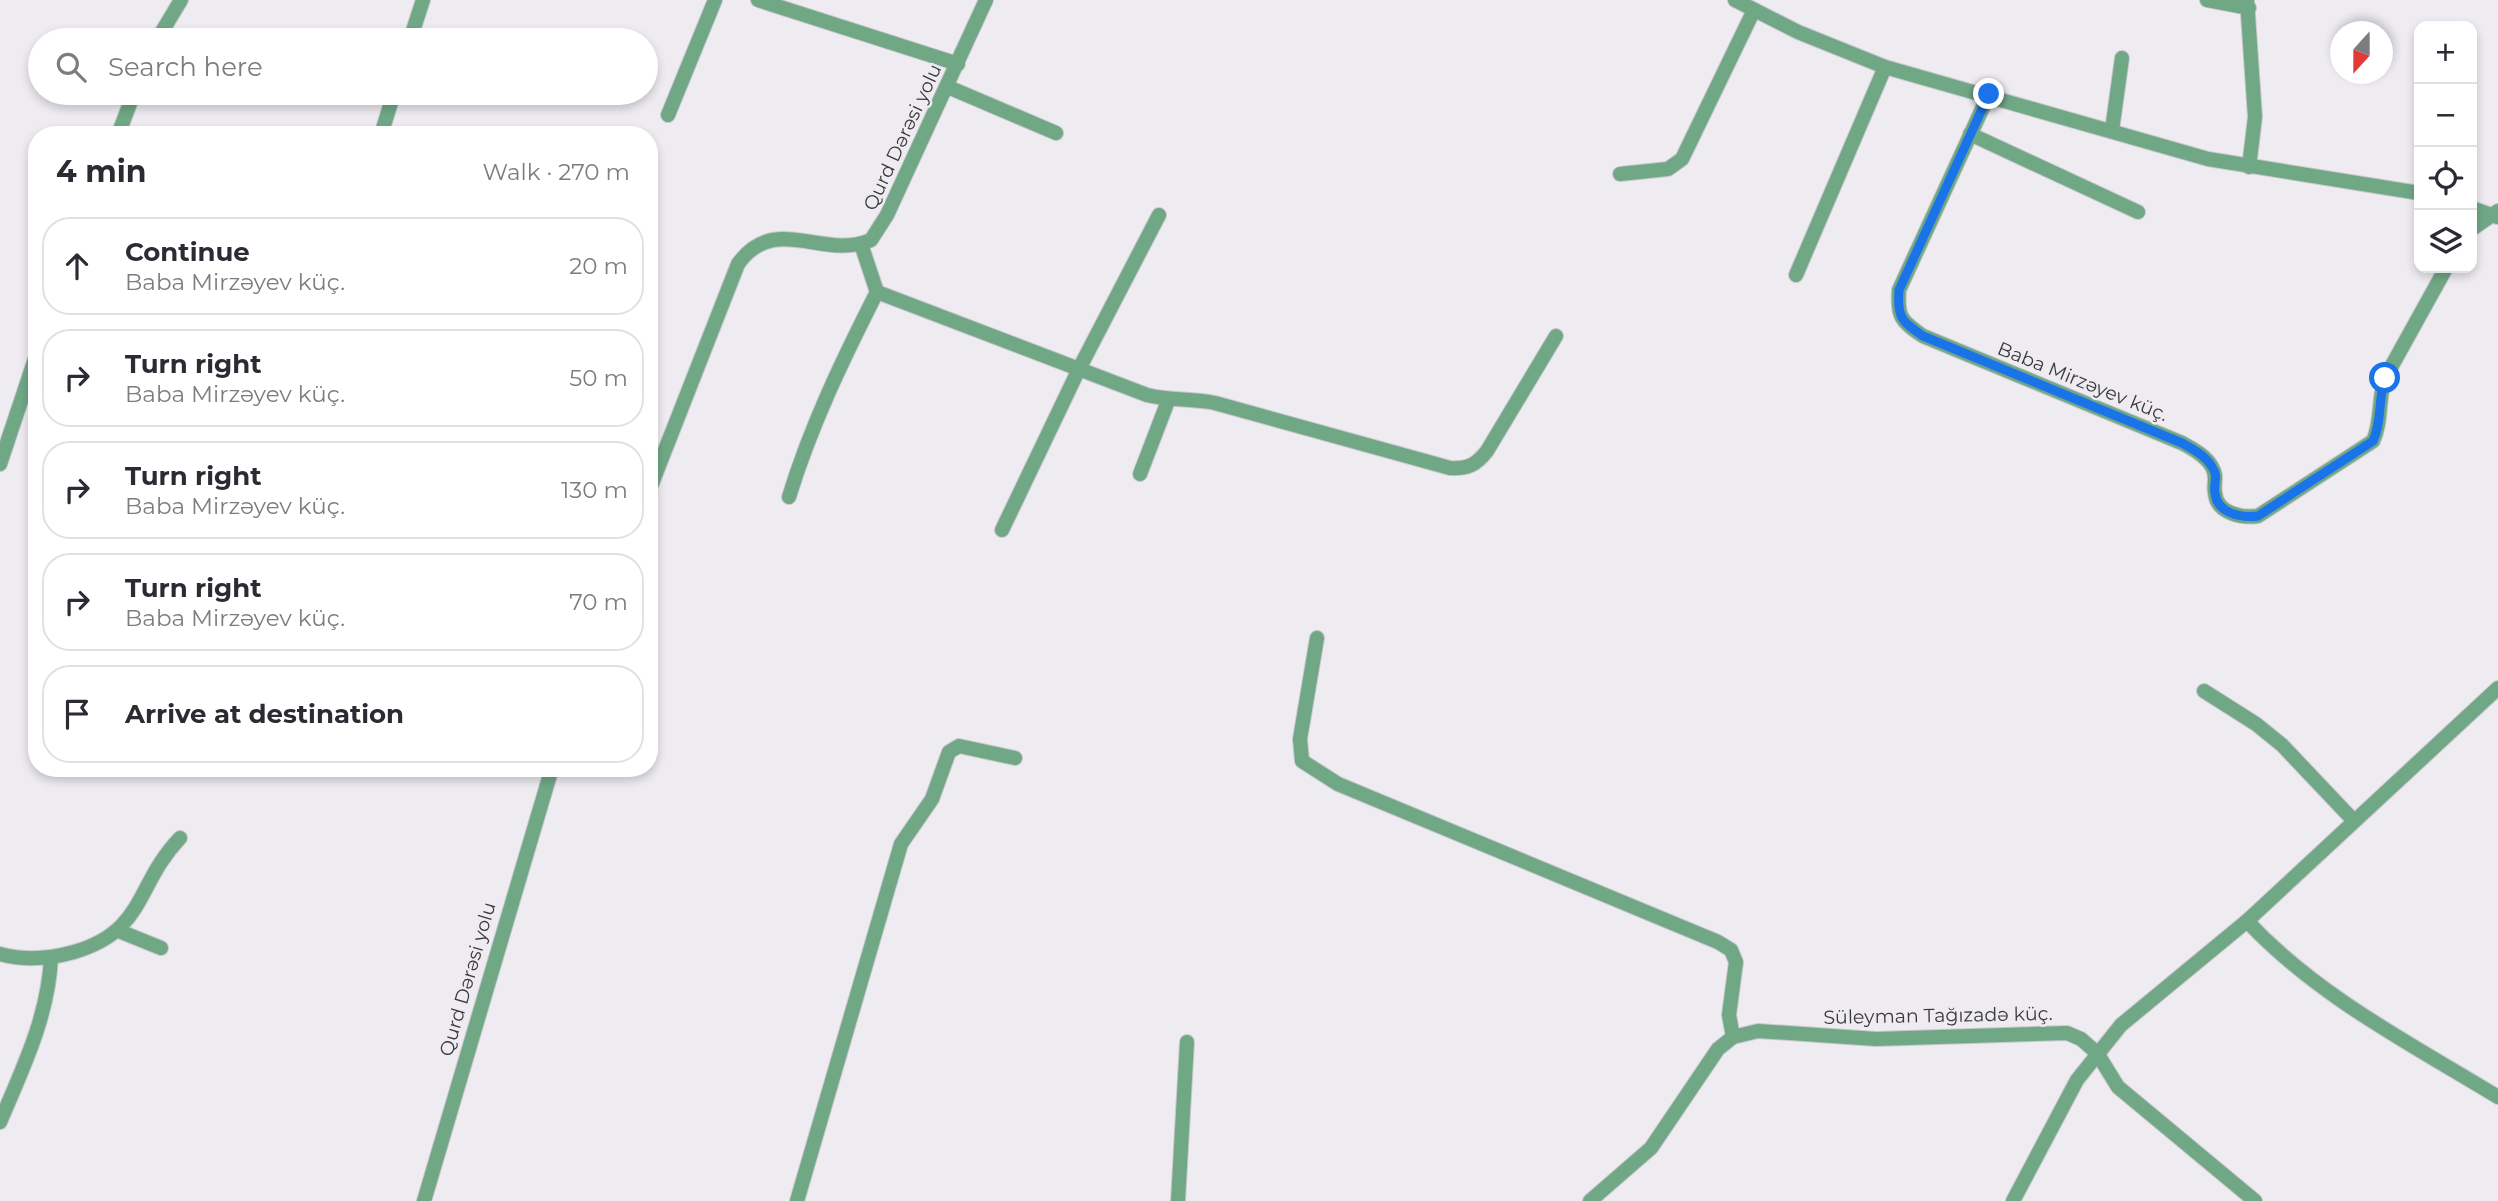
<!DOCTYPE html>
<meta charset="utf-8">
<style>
body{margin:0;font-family:Montserrat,sans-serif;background:#f7f7f7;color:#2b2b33}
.controls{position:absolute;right:21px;top:21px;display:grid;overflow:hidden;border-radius:14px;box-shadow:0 4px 10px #0003}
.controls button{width:63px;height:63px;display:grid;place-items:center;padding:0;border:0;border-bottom:2px solid #e1e1e2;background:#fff;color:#2b2b33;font:35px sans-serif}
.compass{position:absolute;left:2330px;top:21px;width:63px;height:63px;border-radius:50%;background:#fff;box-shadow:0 4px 10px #0003;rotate:201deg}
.stop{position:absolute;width:21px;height:21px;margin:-16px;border:5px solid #1a73e8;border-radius:50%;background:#fff}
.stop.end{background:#1a73e8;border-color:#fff;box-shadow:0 2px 7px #0008}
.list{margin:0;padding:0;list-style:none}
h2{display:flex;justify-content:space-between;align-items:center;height:91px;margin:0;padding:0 28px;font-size:30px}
h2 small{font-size:23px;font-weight:400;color:#7c7c81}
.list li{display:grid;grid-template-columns:46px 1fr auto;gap:21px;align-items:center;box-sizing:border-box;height:98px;margin:0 14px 14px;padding:0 14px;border:2px solid #e1e1e2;border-radius:28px}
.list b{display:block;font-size:26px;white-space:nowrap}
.list p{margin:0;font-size:23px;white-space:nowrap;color:#7c7c81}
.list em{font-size:23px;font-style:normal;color:#7c7c81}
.icon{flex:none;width:38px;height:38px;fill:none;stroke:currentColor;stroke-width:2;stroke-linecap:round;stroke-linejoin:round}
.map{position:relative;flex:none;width:2498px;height:1201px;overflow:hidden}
.search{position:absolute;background:#fff;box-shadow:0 4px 10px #0003;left:28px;top:28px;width:630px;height:77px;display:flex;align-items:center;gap:18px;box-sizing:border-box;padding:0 24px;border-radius:38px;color:#7c7c81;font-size:26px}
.panel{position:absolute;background:#fff;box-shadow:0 4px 10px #0003;left:28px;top:126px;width:630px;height:651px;border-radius:28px}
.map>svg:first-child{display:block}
</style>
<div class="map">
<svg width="2498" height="1201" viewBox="0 0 2498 1201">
<rect width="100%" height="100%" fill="#eeecf1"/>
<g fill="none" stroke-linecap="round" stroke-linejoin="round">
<!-- street casing -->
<g stroke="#cac8cd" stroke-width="16">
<g id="street">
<path d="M 758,0 L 958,64"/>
<path d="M 1735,0 L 1798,32 L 1885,67 L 2208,159 L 2419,193"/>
<path d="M 2207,0 L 2249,8"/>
<path d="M 2247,0 L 2255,117 L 2249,167"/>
<path d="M 157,40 L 181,0"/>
<path d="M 410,40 L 423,0"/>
<path d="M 948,87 L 1056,133"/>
<path d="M 1989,94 L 1899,290 C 1897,317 1901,321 1923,336 L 2182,443 C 2193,449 2206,456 2212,467 C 2218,477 2213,483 2215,493 C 2217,514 2242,518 2258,516 L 2373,441 C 2382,422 2378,399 2385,378 L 2446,268"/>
<path d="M 668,115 L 715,0"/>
<path d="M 2112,130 L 2122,58"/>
<path d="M 1970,134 L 2138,212"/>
<path d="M 118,135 L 134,93"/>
<path d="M 381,135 L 394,93"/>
<path d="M 1620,174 L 1668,169 L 1682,159 L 1754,10"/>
<path d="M 2472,208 L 2497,217"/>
<path d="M 2472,229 L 2498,211"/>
<path d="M 861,244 L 877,292 L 1147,395 C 1170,401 1192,398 1215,403 L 1450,468 C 1468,469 1476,465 1487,451 L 1556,336"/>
<path d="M 1796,275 L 1885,67"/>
<path d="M 0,464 L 37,353"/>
<path d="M 1140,474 L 1168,401"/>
<path d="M 649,491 L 738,264 C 775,212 823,261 871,240 L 887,215 L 986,0"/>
<path d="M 789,497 C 811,425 843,359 877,292"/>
<path d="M 1002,530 L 1079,369 L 1159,215"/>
<path d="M 1317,638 L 1300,739 L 1302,761 L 1338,784 L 1718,942 L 1731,950 L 1736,962 L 1729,1015 L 1733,1037"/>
<path d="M 2204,691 L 2256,724 L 2282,745 L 2354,821"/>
<path d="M 2247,921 C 2317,996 2411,1044 2498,1097"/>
<path d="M 119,931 L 161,948"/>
<path d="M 0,954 C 26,961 49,959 74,952 C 146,931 135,885 180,838"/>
<path d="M 0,1122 C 23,1068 48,1017 51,958"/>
<path d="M 424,1201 L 552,768"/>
<path d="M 797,1201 L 901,844 L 932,799 L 949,752 L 959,746 L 1015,758"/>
<path d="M 1178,1201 L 1187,1042"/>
<path d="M 1590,1201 L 1651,1148 L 1718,1049 L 1733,1037 L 1758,1031 L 1876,1039 L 2067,1033 L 2081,1039 L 2097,1053 L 2118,1087 L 2255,1201"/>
<path d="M 2013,1201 L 2077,1080 L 2121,1025 L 2247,921 L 2498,688"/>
</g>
</g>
<!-- street -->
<use href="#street" stroke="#70a886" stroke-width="14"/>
</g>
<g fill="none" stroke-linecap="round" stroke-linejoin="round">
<!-- route -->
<path stroke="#1a73e8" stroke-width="9" d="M 1989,94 L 1899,290 C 1897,317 1901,321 1923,336 L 2182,443 C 2193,449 2206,456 2212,467 C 2219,477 2213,483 2215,493 C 2217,514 2242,518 2258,516 L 2373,441 C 2382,422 2378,399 2385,378"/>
</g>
<g text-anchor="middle" stroke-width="5" stroke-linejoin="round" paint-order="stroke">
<!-- street labels -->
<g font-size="19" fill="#3a393b" stroke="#eeecf1">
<text transform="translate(902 137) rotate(-65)" y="7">Qurd Dərəsi yolu</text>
<text transform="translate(2083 381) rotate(22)" y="7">Baba Mirzəyev küç.</text>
<text transform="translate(467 979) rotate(-74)" y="7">Qurd Dərəsi yolu</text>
<text transform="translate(1938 1015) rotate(-1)" y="7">Süleyman Tağızadə küç.</text>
</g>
</g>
</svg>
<div class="controls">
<button>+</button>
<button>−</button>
<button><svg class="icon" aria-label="locate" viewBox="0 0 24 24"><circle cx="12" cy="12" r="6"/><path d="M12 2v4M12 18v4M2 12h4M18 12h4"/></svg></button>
<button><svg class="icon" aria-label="layers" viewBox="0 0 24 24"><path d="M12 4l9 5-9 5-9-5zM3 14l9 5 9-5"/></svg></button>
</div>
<svg class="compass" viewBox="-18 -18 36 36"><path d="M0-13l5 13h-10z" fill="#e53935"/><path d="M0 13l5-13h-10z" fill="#7c7c81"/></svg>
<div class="stop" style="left:2385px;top:378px"></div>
<div class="stop end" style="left:1989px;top:94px"></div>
<div class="search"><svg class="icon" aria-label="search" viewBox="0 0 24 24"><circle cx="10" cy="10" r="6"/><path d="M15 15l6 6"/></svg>Search here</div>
<section class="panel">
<h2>4 min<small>Walk · 270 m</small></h2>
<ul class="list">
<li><svg class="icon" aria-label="ahead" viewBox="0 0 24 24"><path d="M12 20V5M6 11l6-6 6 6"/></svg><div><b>Continue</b><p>Baba Mirzəyev küç.</p></div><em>20 m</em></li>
<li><svg class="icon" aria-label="right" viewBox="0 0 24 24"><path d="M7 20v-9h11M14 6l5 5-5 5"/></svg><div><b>Turn right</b><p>Baba Mirzəyev küç.</p></div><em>50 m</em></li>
<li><svg class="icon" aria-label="right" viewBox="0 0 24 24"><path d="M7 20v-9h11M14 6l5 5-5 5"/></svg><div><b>Turn right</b><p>Baba Mirzəyev küç.</p></div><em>130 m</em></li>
<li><svg class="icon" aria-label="right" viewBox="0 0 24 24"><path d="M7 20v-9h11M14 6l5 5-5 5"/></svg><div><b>Turn right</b><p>Baba Mirzəyev küç.</p></div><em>70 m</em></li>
<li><svg class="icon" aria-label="arrive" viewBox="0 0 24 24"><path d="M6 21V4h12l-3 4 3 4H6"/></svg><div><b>Arrive at destination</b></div></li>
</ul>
</section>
</div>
